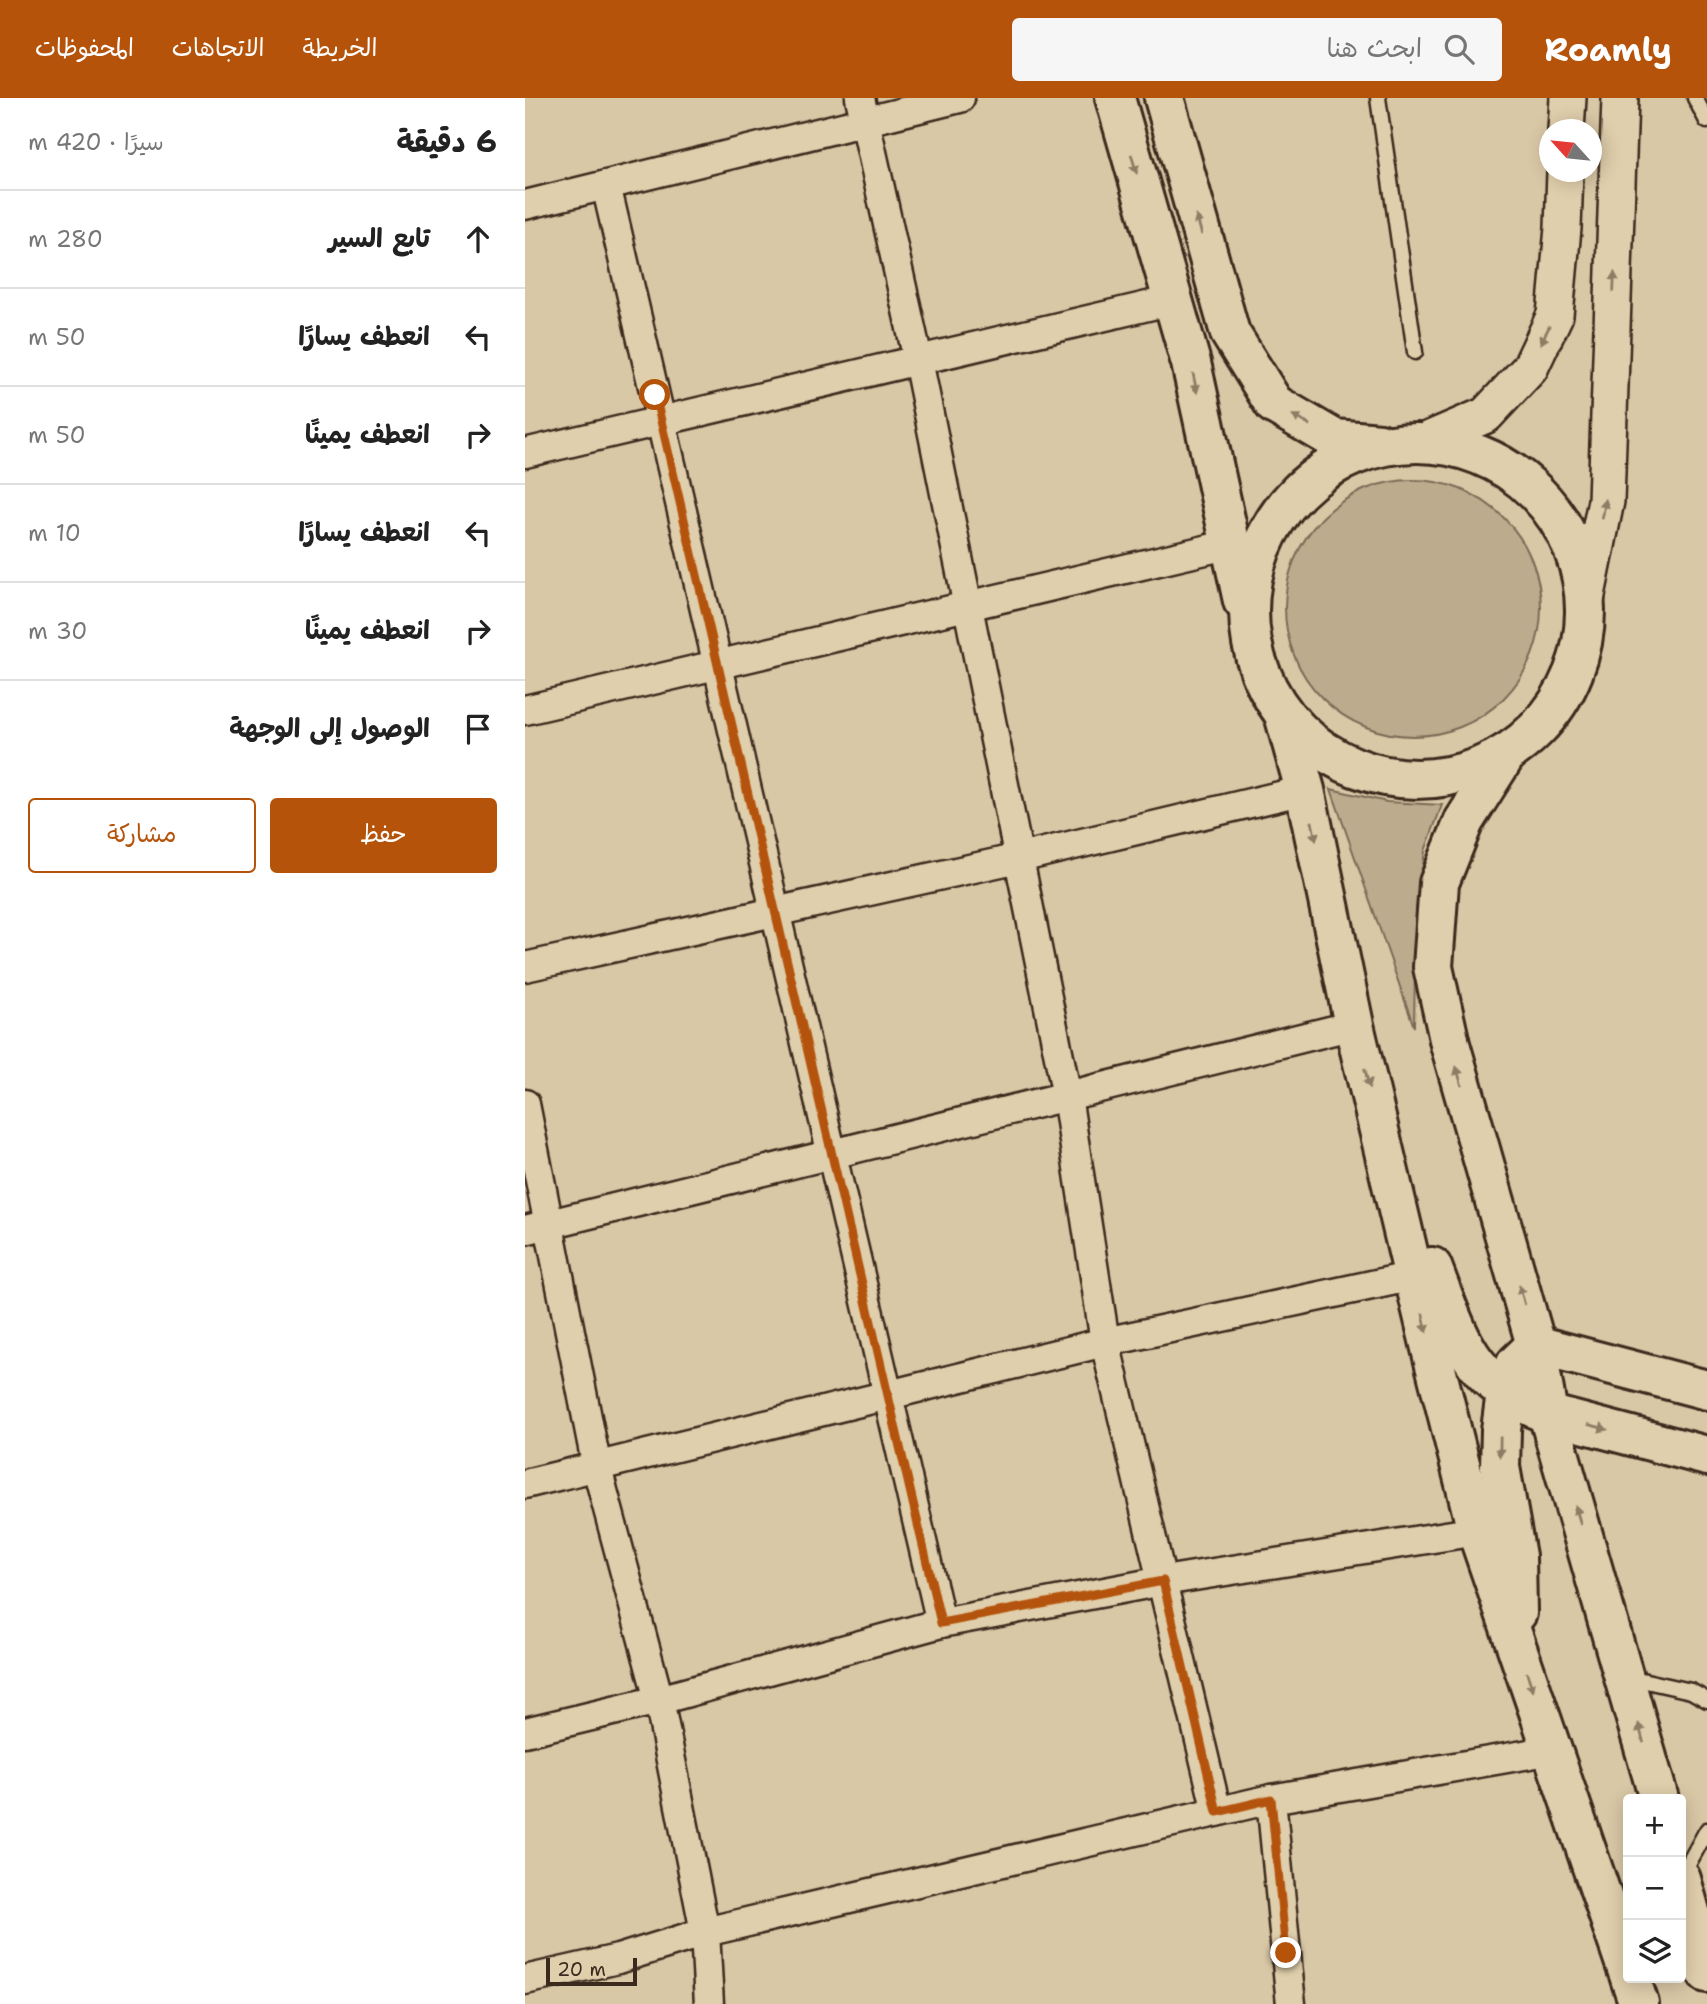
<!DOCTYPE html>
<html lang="ar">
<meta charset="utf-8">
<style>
body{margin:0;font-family:"Shantell Sans","Playpen Sans Arabic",sans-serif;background:#f6f6f6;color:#222;direction:rtl}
.controls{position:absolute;right:21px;bottom:21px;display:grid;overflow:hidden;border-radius:7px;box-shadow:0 4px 18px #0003}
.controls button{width:63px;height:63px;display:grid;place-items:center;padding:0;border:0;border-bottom:2px solid #e0e0e0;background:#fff;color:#222;font:35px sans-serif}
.compass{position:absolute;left:1014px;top:21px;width:63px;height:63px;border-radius:50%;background:#fff;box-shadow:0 4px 18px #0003;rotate:297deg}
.scale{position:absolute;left:21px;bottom:18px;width:91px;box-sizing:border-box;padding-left:7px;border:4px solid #3b2a1e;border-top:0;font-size:19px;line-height:24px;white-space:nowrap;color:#3b2a1e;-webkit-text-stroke:5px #e0cfac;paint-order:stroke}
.stop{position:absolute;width:21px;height:21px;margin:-16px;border:5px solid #b45309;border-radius:50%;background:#fff}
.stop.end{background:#b45309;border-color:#fff;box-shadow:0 2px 7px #0008}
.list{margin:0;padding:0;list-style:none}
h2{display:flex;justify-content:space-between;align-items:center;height:91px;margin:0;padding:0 28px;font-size:30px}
h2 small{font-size:23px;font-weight:400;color:#767676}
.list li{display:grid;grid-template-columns:46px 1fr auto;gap:21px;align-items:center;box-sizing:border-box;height:98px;padding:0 28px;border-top:2px solid #e0e0e0}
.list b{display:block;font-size:26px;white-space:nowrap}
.list em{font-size:23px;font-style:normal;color:#767676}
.actions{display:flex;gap:14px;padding:21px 28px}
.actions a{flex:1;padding:16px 0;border:2px solid #b45309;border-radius:7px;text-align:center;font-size:24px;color:#b45309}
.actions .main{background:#b45309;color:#fff}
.icon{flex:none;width:38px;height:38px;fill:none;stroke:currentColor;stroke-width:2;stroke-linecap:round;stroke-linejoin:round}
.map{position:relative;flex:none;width:1182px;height:1906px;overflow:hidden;direction:ltr}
header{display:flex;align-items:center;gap:42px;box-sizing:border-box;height:98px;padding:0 35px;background:#b45309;color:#fff}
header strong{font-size:33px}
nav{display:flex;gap:38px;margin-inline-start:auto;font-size:24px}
.search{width:490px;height:63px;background:#f6f6f6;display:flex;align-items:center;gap:18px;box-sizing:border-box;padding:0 24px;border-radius:7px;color:#767676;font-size:26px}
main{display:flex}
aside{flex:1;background:#fff}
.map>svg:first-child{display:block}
</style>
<header>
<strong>Roamly</strong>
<div class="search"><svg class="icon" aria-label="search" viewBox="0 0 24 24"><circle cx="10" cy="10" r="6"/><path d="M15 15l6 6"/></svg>ابحث هنا</div>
<nav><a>الخريطة</a><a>الاتجاهات</a><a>المحفوظات</a></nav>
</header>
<main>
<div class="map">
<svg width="1182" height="1906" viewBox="0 0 1182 1906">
<rect width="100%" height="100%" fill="#d9c8a6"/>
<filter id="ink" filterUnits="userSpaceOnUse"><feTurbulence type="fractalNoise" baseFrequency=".0143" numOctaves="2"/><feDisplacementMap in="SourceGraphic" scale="14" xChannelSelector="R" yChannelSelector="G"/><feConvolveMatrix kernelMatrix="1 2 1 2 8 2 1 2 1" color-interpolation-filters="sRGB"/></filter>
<g filter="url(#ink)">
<!-- green -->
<g fill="#bcab8d" stroke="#7c6a56" stroke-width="2">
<circle cx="888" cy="510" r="128"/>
<path d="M 806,691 L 862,704 L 917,707 L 900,753 L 891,814 L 889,929 Z"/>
</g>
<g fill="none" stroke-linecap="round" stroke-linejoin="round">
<!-- service casing -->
<g stroke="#3b2a1e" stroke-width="19">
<g id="service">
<path d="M 853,0 L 890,254"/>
<path d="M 1170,0 L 1182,23"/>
<path d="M 1103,1579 L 1166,1593 L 1182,1602"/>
<path d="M 1156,1779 L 1182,1732"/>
</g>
</g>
<!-- minor casing -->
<g stroke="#3b2a1e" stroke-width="33">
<g id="minor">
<path d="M 335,0 L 393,262 L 542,998 L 580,1244 L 692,1714"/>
<path d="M 81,87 L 416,1525"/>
<path d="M 0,107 L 435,0"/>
<path d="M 0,355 L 648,202"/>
<path d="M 0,612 L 706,446"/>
<path d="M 0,869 L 494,760 L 780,692"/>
<path d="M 0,1006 L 72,1370 L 134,1602 L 180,1834 L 184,1906"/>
<path d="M 0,1132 L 829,927"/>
<path d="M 0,1386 L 580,1244 L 889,1178"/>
<path d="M 0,1634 L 134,1602 L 416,1525 L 638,1483 L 952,1433"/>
<path d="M 746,1701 L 766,1906"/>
<path d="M 0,1882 L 93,1861 L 180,1834 L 746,1701 L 1028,1652"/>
</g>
</g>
<!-- tertiary casing -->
<g stroke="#3b2a1e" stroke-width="40">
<g id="tertiary">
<path d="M 1041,32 L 1043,0"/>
<path d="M 898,344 L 961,317 L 1005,270 L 1030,217 L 1038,130 L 1040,74"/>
<path d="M 1061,502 L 1081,403 L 1095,0"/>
</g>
</g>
<!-- secondary casing -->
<g stroke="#3b2a1e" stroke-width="44">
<g id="secondary">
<path d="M 590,0 L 666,265 L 718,503"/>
<path d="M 639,0 L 705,235 L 749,306 L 809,341 L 855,345"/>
<circle cx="892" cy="513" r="168"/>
<path d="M 760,620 L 780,692 L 829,927 L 908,1259 L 952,1433 L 1103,1874"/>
<path d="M 982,655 L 939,723 L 914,785 L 908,869 L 925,946 L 1011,1247 L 1023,1316 L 1134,1701"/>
<path d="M 907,1169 C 935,1241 944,1285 1023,1316 L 1182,1358"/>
<path d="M 992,1515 L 991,1458 L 975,1369 L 976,1332 L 981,1294 L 991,1266 L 1011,1247 L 1182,1292"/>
<path d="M 1156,1781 L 1182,1875"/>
<path d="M 1105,1880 L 1114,1906"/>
</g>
</g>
<!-- service -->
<use href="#service" stroke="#e0cfac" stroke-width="14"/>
<!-- minor -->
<use href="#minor" stroke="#e0cfac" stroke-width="28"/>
<!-- tertiary -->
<use href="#tertiary" stroke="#e0cfac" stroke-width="35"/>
<!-- secondary -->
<use href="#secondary" stroke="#e0cfac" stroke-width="38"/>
</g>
<!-- one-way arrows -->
<defs><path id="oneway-solid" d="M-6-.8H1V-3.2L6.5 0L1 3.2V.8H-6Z" transform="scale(1.75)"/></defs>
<g fill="#8e7c65">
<use href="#oneway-solid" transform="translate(609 66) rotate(74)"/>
<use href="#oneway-solid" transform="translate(674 127) rotate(-106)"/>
<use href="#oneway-solid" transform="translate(1089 184) rotate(-88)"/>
<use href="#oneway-solid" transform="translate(1020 237) rotate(116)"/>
<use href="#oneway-solid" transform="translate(670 285) rotate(78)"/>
<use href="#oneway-solid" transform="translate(776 322) rotate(-150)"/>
<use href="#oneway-solid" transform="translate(1079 411) rotate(-80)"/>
<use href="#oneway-solid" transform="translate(789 733) rotate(78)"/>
<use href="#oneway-solid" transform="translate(934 978) rotate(-106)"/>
<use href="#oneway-solid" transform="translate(842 980) rotate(76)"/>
<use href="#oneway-solid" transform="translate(997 1197) rotate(-106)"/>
<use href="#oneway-solid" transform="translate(900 1225) rotate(77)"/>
<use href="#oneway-solid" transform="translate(1073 1329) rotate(15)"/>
<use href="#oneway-solid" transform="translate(975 1349) rotate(91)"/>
<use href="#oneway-solid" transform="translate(1053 1417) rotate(-106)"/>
<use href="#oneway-solid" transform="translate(1005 1584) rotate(71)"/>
<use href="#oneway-solid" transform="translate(1116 1635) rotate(-105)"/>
</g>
</g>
<g fill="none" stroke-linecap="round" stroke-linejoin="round" filter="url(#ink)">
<!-- route -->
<path stroke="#b45309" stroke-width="9" d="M 130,297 L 416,1525 L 638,1483 L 692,1714 L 746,1701 L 761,1855"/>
</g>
</svg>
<div class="controls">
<button>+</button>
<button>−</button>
<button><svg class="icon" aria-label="layers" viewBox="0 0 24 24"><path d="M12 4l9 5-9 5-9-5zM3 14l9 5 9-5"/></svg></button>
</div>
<svg class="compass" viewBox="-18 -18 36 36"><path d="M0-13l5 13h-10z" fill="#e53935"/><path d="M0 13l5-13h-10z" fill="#767676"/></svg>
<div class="scale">20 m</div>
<div class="stop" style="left:130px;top:297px"></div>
<div class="stop end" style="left:761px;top:1855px"></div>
</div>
<aside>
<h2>6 دقيقة<small>سيرًا · 420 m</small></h2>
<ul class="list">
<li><svg class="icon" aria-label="ahead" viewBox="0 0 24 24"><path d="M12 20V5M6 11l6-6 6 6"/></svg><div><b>تابع السير</b></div><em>280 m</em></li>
<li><svg class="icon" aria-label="left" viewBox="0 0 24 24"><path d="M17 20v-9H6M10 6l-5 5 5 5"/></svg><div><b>انعطف يسارًا</b></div><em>50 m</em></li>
<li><svg class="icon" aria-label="right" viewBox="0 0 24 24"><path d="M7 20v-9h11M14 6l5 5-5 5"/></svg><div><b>انعطف يمينًا</b></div><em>50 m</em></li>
<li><svg class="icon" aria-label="left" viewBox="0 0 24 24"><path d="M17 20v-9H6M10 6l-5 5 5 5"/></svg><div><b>انعطف يسارًا</b></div><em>10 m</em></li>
<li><svg class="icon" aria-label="right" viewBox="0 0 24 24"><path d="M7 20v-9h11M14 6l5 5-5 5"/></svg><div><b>انعطف يمينًا</b></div><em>30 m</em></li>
<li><svg class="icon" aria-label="arrive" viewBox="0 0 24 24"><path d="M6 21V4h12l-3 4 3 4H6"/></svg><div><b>الوصول إلى الوجهة</b></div></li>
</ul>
<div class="actions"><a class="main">حفظ</a><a>مشاركة</a></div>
</aside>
</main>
